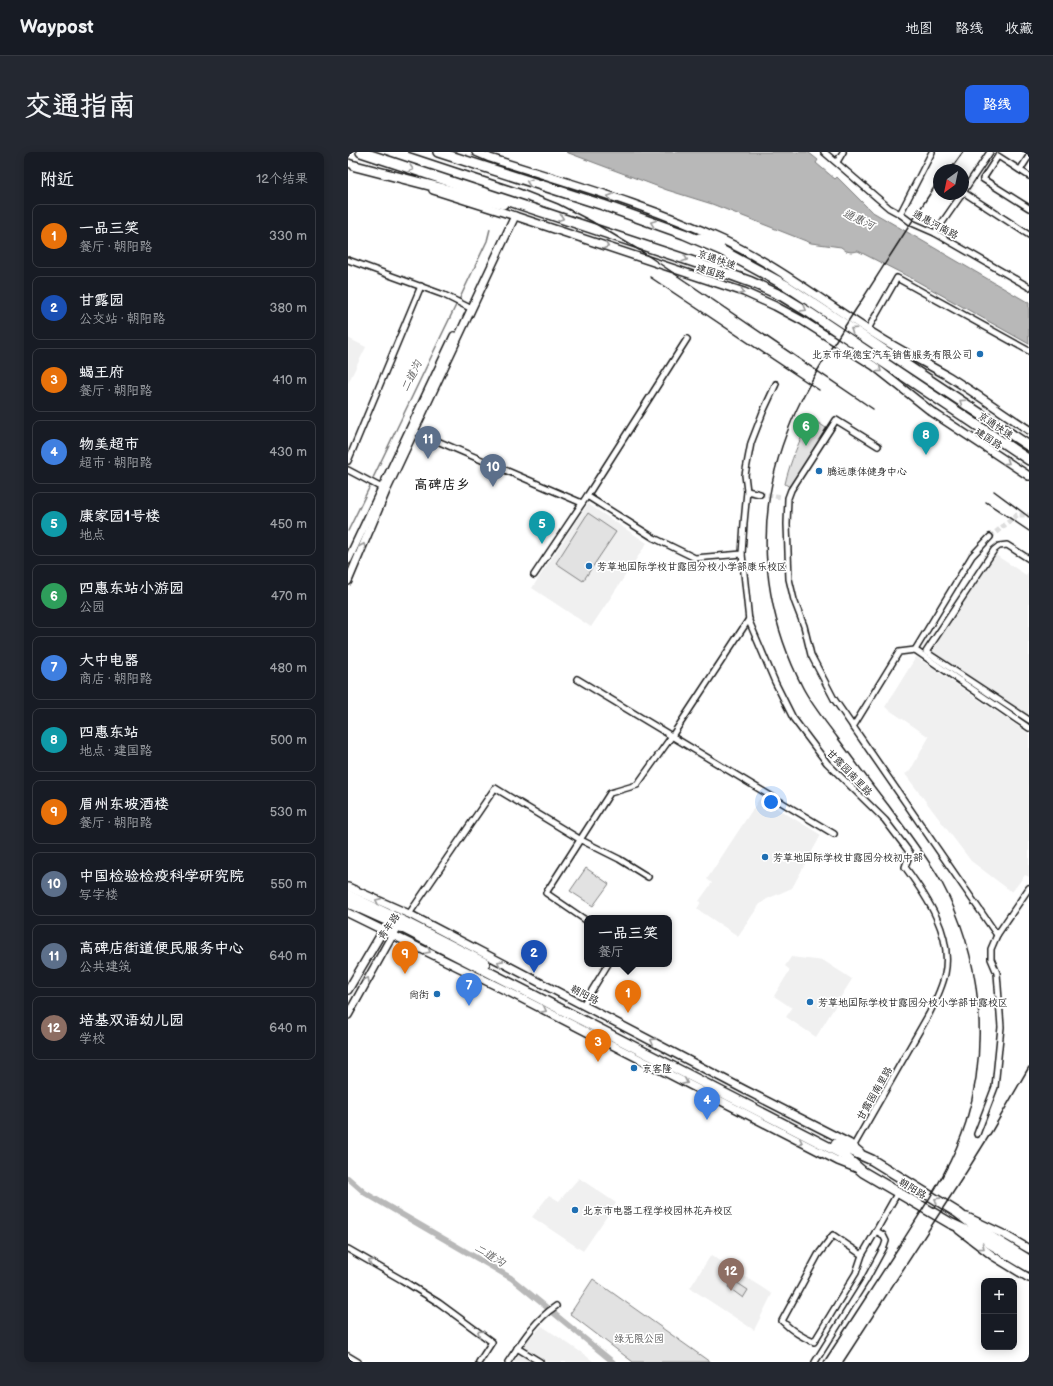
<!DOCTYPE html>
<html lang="zh">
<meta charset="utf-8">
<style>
body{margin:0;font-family:"Balsamiq Sans","LXGW WenKai TC",sans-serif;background:#242831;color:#f1f3f6}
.controls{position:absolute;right:12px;bottom:12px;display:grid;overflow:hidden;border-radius:8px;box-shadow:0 2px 10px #0003}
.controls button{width:36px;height:36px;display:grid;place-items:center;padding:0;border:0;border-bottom:1px solid #363941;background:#171b24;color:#f1f3f6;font:20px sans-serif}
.compass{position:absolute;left:585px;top:12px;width:36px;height:36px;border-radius:50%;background:#171b24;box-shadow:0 2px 10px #0003;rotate:213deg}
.you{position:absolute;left:423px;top:650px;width:14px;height:14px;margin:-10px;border:3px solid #fff;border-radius:50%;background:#1a73e8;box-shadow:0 0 0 6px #1a73e833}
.badge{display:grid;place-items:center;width:26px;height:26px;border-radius:50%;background:#2563eb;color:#fff;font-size:13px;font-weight:700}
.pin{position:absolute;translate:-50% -33px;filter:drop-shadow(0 1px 2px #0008)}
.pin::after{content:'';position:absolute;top:21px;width:14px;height:12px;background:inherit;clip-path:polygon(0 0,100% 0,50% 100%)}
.popup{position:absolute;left:236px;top:763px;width:88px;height:52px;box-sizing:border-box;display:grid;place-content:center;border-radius:8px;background:#171b24;filter:drop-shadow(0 1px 3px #0005);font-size:13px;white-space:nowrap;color:#9ea1a6}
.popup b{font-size:15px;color:#f1f3f6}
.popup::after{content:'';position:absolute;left:50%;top:100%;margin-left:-8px;border:8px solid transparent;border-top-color:#171b24}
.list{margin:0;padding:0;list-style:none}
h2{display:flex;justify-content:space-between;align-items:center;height:52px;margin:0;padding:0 16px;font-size:17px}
h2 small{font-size:13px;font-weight:400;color:#9ea1a6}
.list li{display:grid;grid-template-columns:26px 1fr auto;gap:12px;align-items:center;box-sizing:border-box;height:64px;margin:0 8px 8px;padding:0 8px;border:1px solid #363941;border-radius:8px}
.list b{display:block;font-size:15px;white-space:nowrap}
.list p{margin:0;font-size:13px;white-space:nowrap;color:#9ea1a6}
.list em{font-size:13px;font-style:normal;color:#9ea1a6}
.map{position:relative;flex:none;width:681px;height:1210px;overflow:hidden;border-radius:8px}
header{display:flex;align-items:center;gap:24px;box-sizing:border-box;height:56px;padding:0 20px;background:#171b24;border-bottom:1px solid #363941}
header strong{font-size:19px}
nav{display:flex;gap:22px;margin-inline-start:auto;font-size:14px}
.intro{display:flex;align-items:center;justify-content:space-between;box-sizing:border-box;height:96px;padding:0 24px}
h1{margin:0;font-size:28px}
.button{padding:10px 18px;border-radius:8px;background:#2563eb;color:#fff;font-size:14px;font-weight:700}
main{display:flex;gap:24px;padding:0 24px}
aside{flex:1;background:#171b24;border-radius:8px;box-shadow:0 2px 10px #0003}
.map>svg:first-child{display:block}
</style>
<header>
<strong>Waypost</strong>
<nav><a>地图</a><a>路线</a><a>收藏</a></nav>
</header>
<div class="intro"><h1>交通指南</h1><a class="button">路线</a></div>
<main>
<aside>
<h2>附近<small>12个结果</small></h2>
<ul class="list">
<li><span class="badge" style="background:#e8710a">1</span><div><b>一品三笑</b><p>餐厅 · 朝阳路</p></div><em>330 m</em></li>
<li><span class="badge" style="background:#1a4fb4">2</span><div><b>甘露园</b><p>公交站 · 朝阳路</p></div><em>380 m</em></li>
<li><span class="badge" style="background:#e8710a">3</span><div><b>蝎王府</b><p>餐厅 · 朝阳路</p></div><em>410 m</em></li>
<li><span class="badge" style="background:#3f7fe0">4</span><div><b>物美超市</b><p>超市 · 朝阳路</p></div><em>430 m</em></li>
<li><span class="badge" style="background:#0f9aa8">5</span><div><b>康家园1号楼</b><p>地点</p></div><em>450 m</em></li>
<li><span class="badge" style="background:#2e9e5b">6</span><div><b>四惠东站小游园</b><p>公园</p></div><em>470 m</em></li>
<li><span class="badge" style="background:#3f7fe0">7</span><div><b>大中电器</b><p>商店 · 朝阳路</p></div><em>480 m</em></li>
<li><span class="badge" style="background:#0f9aa8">8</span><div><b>四惠东站</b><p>地点 · 建国路</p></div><em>500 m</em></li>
<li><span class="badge" style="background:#e8710a">9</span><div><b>眉州东坡酒楼</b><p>餐厅 · 朝阳路</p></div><em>530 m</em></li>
<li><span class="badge" style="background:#5c6f8a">10</span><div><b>中国检验检疫科学研究院</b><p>写字楼</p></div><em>550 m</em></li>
<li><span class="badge" style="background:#5c6f8a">11</span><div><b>高碑店街道便民服务中心</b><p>公共建筑</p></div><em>640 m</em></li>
<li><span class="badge" style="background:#8d6e63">12</span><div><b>培基双语幼儿园</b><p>学校</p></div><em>640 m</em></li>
</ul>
</aside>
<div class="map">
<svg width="681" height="1210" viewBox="0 0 681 1210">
<rect width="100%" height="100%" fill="#fff"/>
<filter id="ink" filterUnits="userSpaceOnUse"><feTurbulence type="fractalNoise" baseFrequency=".025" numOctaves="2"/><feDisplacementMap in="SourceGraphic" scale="8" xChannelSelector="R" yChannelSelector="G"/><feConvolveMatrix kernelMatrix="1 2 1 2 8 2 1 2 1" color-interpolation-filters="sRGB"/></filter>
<g filter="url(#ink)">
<!-- built -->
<g fill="#f0f0f0">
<path d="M 0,186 L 18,195 L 0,231 Z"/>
<path d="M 240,352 L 299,391 L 243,475 L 184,436 Z"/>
<path d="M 640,398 L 678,423 L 681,419 L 681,567 L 575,496 Z"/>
<path d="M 568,505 L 681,582 L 681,725 L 677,723 L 664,740 L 623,709 L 557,622 L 562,619 L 581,585 L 537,555 Z"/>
<path d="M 412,646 L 473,683 L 444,736 L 419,747 L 412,752 L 390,784 L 349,757 L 353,750 L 351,749 L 364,731 L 359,727 Z"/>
<path d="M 443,805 L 476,809 L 504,827 L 468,885 L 438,865 L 444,856 L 426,844 L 442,818 L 437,814 Z"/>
<path d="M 231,1026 L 268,1051 L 235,1099 L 184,1065 L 201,1043 L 211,1049 Z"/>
<path d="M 363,1103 L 424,1142 L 406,1178 L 342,1136 Z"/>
<path d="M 194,1174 L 237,1203 L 246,1210 L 166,1210 L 178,1190 Z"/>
</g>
<!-- green -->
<g fill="#e2e2e2" stroke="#7f7f7f">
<path d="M 463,266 L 478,276 L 442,335 L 437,332 C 442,309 452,287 463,266 Z"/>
<path d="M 240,361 L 268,380 L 235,429 L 208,411 Z"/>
<path d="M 238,716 L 261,732 L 245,754 L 222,739 Z"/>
<path d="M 245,1127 L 362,1210 L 363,1210 L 285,1210 L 222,1162 Z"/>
<path d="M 385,1128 L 400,1138 L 395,1146 L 380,1135 Z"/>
</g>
<!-- water -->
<path fill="#b8b8b8" stroke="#7a7a7a" d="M 218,0 L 460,0 L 470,8 L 468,11 L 487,27 L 489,25 L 523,59 L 681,151 L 681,192 L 565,127 L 510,99 L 503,100 L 498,99 L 493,95 L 463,91 L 364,52 L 319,38 Z"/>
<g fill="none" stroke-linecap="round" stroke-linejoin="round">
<!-- stream -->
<g stroke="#7a7a7a" stroke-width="1.5">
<path d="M 111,148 L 139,89 L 142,77"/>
<path d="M 24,328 L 109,151"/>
<path d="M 0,379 L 23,332"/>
</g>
<!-- canal -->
<path stroke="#b8b8b8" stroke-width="5.5" d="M 0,1026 L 17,1041 L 163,1126 L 265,1210"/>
<!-- street-tunnel -->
<g stroke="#ddd" stroke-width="5" stroke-dasharray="5 2.5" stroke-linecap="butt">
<path d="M 412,342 L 434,345"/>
<path d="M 642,385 L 669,363 L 681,363"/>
</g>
<!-- street casing -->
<g stroke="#1c1c1c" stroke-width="8">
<g id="street">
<path d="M 476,0 L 541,56 L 552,62 L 564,71 L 587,81 L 681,135"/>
<path d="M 489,10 L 495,0"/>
<path d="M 672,18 L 681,4"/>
<path d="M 681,24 L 650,4 L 635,27 L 681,56"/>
<path d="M 615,40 L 681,83"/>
<path d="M 615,40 L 642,0"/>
<path d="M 552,62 L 584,0"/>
<path d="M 587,81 L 614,42"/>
<path d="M 0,108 L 96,143 L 120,155"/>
<path d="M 520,177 L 549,126 L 681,199"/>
<path d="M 428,232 L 415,260 L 403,291 L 397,323 L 399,339 L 396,371 L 394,402 L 401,469 L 427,530 L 445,566 L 479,611 L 537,668 L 562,701 L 557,715 C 579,745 605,783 597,822 C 594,836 587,850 581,862 L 505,995"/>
<path d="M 66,279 L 234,351"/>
<path d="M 530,294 L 488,268 L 443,338 L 440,346 L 439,372 L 441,427 L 446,448 L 456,474 L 463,503 L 486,547 L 649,783"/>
<path d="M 0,309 L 73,134"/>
<path d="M 0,318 L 34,336"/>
<path d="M 399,339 L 412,342"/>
<path d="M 239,344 L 306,386 L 347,406 L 394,402"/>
<path d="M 681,407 L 659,393 L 651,394 L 646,398 L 578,500 L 681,568"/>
<path d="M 186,423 L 239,344 L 339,187"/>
<path d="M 567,498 L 681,576"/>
<path d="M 229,527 L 486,682"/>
<path d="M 505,575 L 551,500 L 567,498 L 624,404 L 642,385"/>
<path d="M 61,762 L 147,636 L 233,688 L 271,707 L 300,725"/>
<path d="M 239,769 L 198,741 L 262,641 L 289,633 L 324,584 L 401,467"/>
<path d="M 235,853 L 260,812"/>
<path d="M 629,982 L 647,935 L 653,875 L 649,821 L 643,807 L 643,797 L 649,783 L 681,736"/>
<path d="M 0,1097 L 54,1128 L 91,1151 L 144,1190 L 131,1210"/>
<path d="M 514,1103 L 508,1121 L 466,1190 C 453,1185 443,1178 434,1169 L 470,1103 L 485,1083 L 514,1103 L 528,1079"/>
<path d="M 169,1196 L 192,1210"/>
<path d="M 0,1204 L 10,1210"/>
<path d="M 160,1210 C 174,1189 187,1168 208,1154"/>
<path d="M 467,1210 L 517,1130 L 536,1095 L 538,1089 L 535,1083 L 528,1079 L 550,1040"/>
</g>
</g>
<!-- secondary casing -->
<g stroke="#1c1c1c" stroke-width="10">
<g id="secondary">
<path d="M 128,0 L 142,6 C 220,31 301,53 375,88 C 430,114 477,151 528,183 C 551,198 576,210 600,224 C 627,241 654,260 681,278"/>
<path d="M 0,11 L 12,15"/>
<path d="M 85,38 L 167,64 L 396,140 L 427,154 L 455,169 L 526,214 L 584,260 L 681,324"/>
<path d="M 351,85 L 374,91"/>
<path d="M 0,408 L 106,184"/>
<path d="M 0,429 L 38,339 L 167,64"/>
<path d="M 0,735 L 61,762 L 397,938 L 501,991 L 512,1000"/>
<path d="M 0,761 L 165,842 L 490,1009 L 508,1016"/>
<path d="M 0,838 L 36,777 L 38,775"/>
<path d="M 0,863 L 45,782 L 54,770"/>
<path d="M 619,1065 L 657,1083 L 681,1097"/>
<path d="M 611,1078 L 645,1104 L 681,1126"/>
</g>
</g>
<!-- highway casing -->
<g stroke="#1c1c1c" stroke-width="12">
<g id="highway">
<path d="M 13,0 L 367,117 L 403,130 L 434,144 L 462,161 L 681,308"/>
<path d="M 90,0 L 255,53 L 336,82 L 373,98 L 439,134 L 681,294"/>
<path d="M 7,14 L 155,52"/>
<path d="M 0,743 L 55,769 L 137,811"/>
<path d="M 0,751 L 51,774 L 494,1002 L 515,1020 L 602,1071 L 626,1082 L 681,1115"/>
<path d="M 488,992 L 524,1008 L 610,1061 L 630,1077 L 681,1108"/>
</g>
</g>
<!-- street -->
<use href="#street" stroke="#fff" stroke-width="5"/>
<!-- secondary -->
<use href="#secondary" stroke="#fff" stroke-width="7"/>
<!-- highway -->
<use href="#highway" stroke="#fff" stroke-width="9"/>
<!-- rail -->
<g stroke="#1c1c1c" stroke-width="1.5">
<path d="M 60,0 L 172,37 L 210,52 L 243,69 L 296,101 L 525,257"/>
<path d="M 602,18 L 615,0"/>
<path d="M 302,125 L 471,238"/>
<path d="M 646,339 L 681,365"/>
<path d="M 638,350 L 681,379"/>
<path d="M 476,1210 C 501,1171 527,1132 552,1093 C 577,1053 604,1015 618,970 C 642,891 633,804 594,731 C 579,704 559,679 541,654 C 523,631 506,608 489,585 C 477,569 464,553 455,536 C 424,476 411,409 422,342 C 435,266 471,214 512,151 C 538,110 564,69 591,28"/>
<path d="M 495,1210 L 619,1019 L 644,979 L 681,915"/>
</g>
</g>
<!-- one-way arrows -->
<defs><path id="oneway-chevron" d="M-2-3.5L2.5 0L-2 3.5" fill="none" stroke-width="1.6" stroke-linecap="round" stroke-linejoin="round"/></defs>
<g stroke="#999">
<use href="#oneway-chevron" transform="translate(63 17) rotate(18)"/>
<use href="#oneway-chevron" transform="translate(181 30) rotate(-162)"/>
<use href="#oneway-chevron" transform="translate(262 45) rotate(-162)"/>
<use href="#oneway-chevron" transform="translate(213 66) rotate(18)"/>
<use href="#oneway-chevron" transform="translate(305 71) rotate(-160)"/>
<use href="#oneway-chevron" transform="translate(258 94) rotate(18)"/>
<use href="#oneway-chevron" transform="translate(337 107) rotate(18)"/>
<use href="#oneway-chevron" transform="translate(394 140) rotate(20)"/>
<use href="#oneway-chevron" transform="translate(456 157) rotate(30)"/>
<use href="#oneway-chevron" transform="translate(505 178) rotate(-146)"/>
<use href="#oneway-chevron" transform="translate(531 218) rotate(38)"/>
<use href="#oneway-chevron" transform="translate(614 250) rotate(-146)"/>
<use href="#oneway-chevron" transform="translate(659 310) rotate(34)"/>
<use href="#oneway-chevron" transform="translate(15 394) rotate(-67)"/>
<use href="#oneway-chevron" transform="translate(30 749) rotate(-156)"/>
<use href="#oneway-chevron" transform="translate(80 799) rotate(27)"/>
<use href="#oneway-chevron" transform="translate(152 811) rotate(-152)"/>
<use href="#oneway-chevron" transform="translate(19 828) rotate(-60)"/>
<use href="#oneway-chevron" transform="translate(196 858) rotate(27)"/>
<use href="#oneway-chevron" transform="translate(305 889) rotate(-152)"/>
<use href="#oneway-chevron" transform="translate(337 930) rotate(27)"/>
<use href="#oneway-chevron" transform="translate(452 990) rotate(27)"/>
<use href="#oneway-chevron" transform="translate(589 1048) rotate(-148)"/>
<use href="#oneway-chevron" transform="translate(634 1095) rotate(37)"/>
<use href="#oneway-chevron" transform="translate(23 1110) rotate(-151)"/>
<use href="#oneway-chevron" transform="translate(132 1181) rotate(-145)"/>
</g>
</g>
<!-- markers -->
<g fill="#1f6fb2" stroke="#fff" stroke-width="1.5">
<circle cx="632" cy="202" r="4"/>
<circle cx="471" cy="319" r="4"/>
<circle cx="241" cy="414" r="4"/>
<circle cx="417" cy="705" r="4"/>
<circle cx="89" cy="842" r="4"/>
<circle cx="462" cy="850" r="4"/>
<circle cx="286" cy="916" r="4"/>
<circle cx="227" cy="1058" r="4"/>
</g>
<g text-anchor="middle" stroke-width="3.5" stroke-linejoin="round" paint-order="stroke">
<!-- street labels -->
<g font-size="10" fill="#1c1c1c" stroke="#fff">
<text transform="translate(588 72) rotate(28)" y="4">通惠河南路</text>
<text transform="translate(369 107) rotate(19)" y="4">京通快速</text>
<text transform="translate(363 119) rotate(18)" y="4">建国路</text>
<text transform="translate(648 273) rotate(34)" y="4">京通快速</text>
<text transform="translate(641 286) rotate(34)" y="4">建国路</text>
<text transform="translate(502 620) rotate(46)" y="4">甘露园南里路</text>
<text transform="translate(40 774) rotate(-55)" y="4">青年路</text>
<text transform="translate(237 842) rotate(27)" y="4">朝阳路</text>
<text transform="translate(526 941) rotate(-60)" y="4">甘露园南里路</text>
<text transform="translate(565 1036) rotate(31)" y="4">朝阳路</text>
</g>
<!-- poi labels -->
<g font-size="10" fill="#1c1c1c" stroke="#fff" text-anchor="start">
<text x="624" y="206" text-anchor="end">北京市华德宝汽车销售服务有限公司</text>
<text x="479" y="323">腾远康体健身中心</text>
<text x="249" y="418">芳草地国际学校甘露园分校小学部康乐校区</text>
<text x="425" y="709">芳草地国际学校甘露园分校初中部</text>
<text x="81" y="846" text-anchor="end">尚街</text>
<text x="470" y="854">芳草地国际学校甘露园分校小学部甘露校区</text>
<text x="294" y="920">京客隆</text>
<text x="235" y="1062">北京市电器工程学校园林花卉校区</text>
</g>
<!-- park labels -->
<g font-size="10" fill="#575757" stroke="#fff">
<text x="291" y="1190">绿无限公园</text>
</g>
<!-- water labels -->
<g font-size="11" font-style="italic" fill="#5a5a5a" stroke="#fff">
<text transform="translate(511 67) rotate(25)" y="4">通惠河</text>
<text transform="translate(63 224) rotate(-64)" y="4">二道沟</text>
<text transform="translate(142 1103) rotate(31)" y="4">二道沟</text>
</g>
<!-- district labels -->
<g font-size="14" font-weight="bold" fill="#1c1c1c" stroke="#fff">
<text x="94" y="337">高碑店乡</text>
</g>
</g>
</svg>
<div class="controls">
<button>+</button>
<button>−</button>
</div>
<svg class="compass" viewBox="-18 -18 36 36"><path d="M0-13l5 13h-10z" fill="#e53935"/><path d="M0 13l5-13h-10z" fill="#9ea1a6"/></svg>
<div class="you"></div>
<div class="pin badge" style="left:280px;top:861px;background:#e8710a">1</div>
<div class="popup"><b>一品三笑</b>餐厅</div>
<div class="pin badge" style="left:186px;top:821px;background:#1a4fb4">2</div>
<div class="pin badge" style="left:250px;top:910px;background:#e8710a">3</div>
<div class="pin badge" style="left:359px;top:968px;background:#3f7fe0">4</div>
<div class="pin badge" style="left:194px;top:392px;background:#0f9aa8">5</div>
<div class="pin badge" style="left:458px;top:294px;background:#2e9e5b">6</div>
<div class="pin badge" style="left:121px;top:854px;background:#3f7fe0">7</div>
<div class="pin badge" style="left:578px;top:303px;background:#0f9aa8">8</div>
<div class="pin badge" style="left:57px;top:822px;background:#e8710a">9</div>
<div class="pin badge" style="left:145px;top:335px;background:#5c6f8a">10</div>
<div class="pin badge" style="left:80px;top:307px;background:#5c6f8a">11</div>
<div class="pin badge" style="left:383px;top:1139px;background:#8d6e63">12</div>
</div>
</main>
